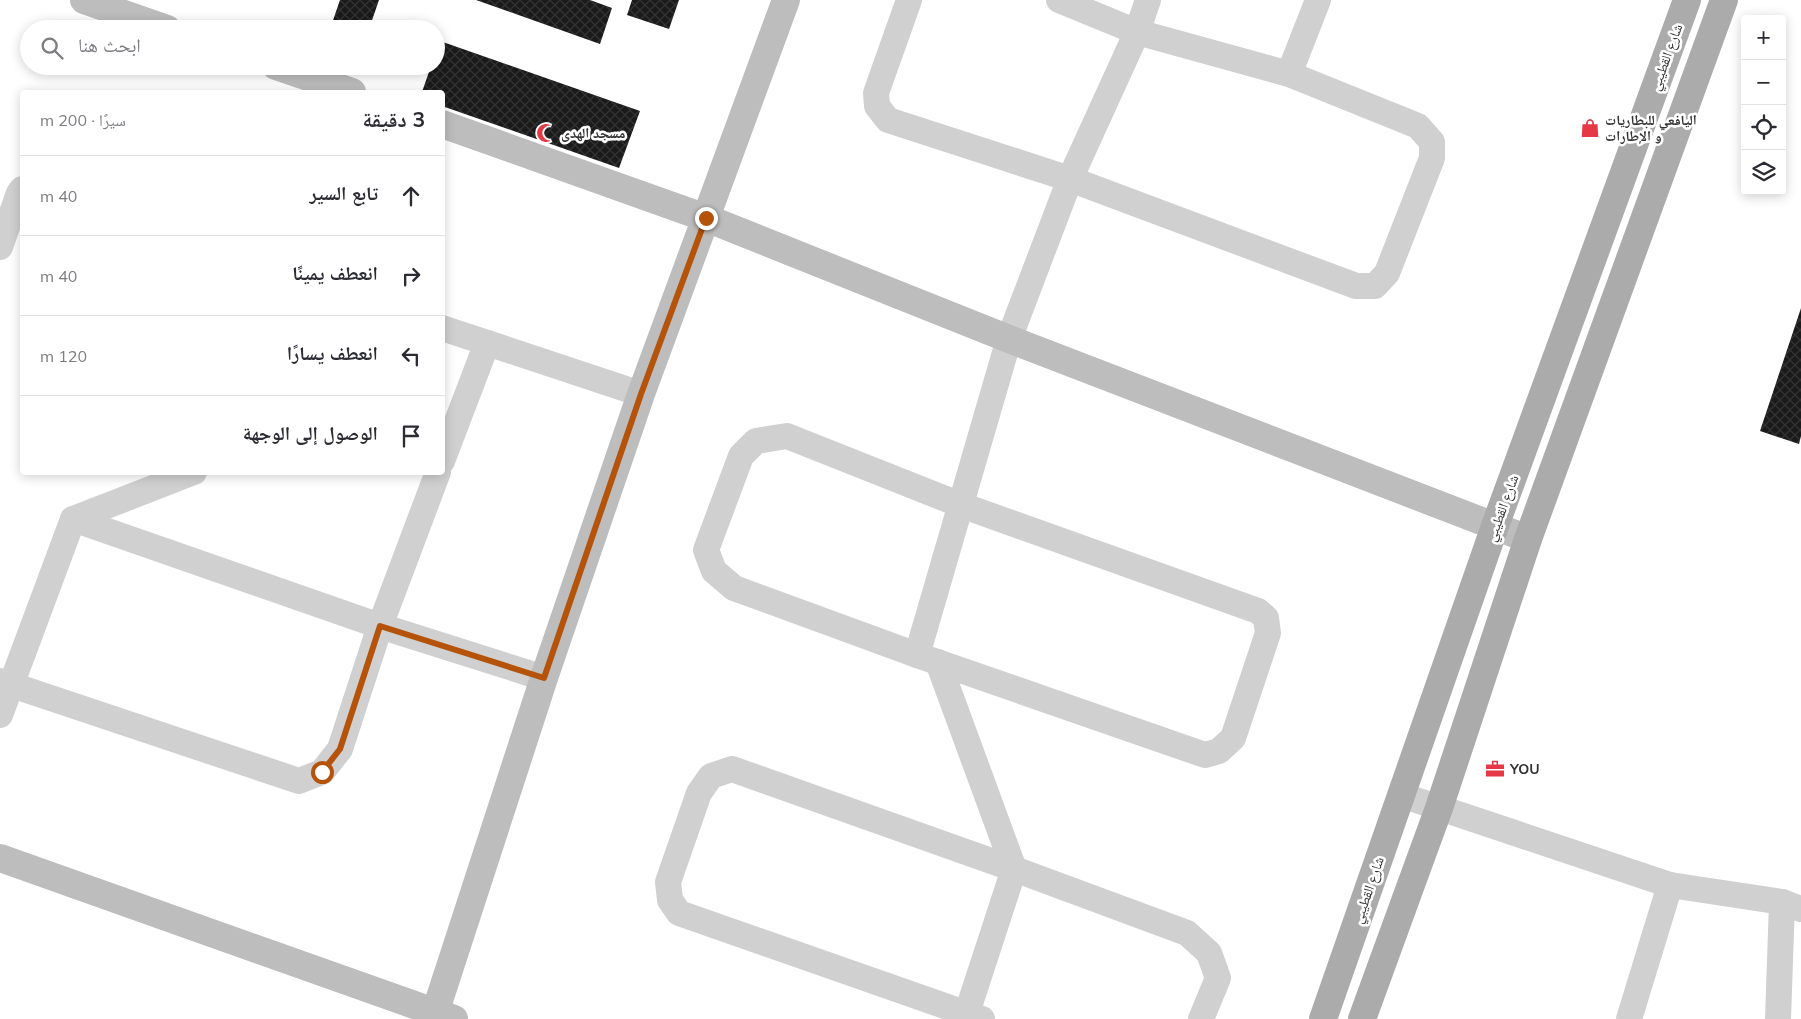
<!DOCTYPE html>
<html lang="ar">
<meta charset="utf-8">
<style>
body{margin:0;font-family:Mulish,"Noto Naskh Arabic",sans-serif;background:#f7f7f7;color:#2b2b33;direction:rtl}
.controls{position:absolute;right:15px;top:15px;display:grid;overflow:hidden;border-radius:5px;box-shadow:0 2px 12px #0003}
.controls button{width:45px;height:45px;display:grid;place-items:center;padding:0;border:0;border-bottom:1px solid #e1e1e2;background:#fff;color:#2b2b33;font:25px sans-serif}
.stop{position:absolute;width:15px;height:15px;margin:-11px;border:4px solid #b45309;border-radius:50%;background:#fff}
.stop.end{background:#b45309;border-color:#fff;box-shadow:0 1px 5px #0008}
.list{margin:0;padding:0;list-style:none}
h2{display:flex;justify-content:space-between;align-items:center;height:65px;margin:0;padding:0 20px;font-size:21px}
h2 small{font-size:16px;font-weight:400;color:#7c7c81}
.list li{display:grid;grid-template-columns:32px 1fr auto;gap:15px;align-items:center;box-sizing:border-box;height:80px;padding:0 20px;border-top:1px solid #e1e1e2}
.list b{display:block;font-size:19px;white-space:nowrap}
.list em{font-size:16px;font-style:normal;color:#7c7c81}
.icon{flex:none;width:28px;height:28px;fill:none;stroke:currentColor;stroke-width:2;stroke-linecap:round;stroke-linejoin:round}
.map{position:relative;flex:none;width:1801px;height:1019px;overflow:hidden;direction:ltr}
.search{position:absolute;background:#fff;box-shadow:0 2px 12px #0003;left:20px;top:20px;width:425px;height:55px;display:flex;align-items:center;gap:12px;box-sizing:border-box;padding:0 18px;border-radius:28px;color:#7c7c81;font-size:19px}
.panel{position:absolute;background:#fff;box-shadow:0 2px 12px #0003;left:20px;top:90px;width:425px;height:385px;border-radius:5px;direction:rtl}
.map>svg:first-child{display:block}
</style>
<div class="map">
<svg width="1801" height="1019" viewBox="0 0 1801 1019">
<defs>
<pattern id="building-cross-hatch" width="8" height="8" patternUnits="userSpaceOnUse" patternTransform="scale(1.25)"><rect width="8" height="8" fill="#1a1a1a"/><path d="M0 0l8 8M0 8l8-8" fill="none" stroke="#333"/></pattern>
</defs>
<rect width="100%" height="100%" fill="#fff"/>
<!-- building -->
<g fill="url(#building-cross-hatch)">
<path d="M 340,0 L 379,0 L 369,29 L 330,29 Z"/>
<path d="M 476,0 L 590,0 L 612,8 L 600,44 Z"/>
<path d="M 632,0 L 679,0 L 669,29 L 627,15 Z"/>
<path d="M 440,41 L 640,111 L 619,168 L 442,106 L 442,92 L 422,92 L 431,66 L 436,66 L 436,51 Z"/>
<path d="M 1801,308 L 1801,436 L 1799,444 L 1760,431 Z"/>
</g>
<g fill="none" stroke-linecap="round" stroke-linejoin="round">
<!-- street -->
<g stroke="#d0d0d0" stroke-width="26">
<path d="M 909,0 L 876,93 L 877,106 L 888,120 L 1070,179 L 1356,286 L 1375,286 L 1387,273 L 1432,158 L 1432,142 L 1418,126 L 1289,74 L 1137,32 L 1059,0"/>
<path d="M 1289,74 L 1318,0"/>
<path d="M 0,247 L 19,193 L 22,189"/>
<path d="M 442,328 L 641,394"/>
<path d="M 787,436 L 961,505 L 1258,611 L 1266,618 L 1268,633 L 1233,738 L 1219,751 L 1205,755 L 917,655 L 734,588 L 714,571 L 706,550 L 741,456 L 756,441 Z"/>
<path d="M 442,461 L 487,343"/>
<path d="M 73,519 L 380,626 L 544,678"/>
<path d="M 917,655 L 1009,339 L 1070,179 L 1137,32 L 1148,0"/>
<path d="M 938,662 L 1014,869 L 965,1019"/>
<path d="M 0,681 L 299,781 L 322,772 L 340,749 L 380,626 L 438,472"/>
<path d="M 0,715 L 73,519 L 194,472"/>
<path d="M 1401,795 L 1670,885 L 1782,902 L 1801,909"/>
<path d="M 982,1019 L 679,913 L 670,900 L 668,882 L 699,793 L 711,776 L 732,769 L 1014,869 L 1187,933 L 1209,953 L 1218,978 L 1201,1019"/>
<path d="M 1629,1019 L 1670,885"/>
<path d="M 1778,1019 L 1782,902"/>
</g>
<!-- secondary -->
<g stroke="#bdbdbd" stroke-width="28">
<path d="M 84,0 L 167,29"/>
<path d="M 276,66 L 352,92"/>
<path d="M 442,124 L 706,218 L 1009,339 L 1528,539"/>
<path d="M 0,858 L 454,1019"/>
<path d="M 433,1019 L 544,678 L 641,394 L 786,0"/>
</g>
<!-- primary -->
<g stroke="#ababab" stroke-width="28">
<path d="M 1323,1019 L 1495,526 L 1687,0"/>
<path d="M 1362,1019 L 1439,808 L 1528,539 L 1724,0"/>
</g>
</g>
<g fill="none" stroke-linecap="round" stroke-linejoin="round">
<!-- route -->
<path stroke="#b45309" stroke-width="6" d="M 322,772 L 340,749 L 380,626 L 544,678 L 641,394 L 706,218"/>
</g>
<!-- icons -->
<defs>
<g id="shop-bare" transform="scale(1.5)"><path d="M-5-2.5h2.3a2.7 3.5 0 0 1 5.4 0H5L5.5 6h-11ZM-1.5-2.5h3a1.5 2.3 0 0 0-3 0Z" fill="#e63946" stroke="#fff" stroke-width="2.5" paint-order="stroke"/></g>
<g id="mosque-bare" transform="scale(1.5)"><path d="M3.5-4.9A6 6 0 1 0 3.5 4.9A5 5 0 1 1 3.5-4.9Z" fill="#e63946" stroke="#fff" stroke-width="2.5" paint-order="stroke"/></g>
<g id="office-bare" transform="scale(1.5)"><path d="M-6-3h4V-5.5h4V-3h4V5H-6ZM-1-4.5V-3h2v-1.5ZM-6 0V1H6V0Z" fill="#e63946" stroke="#fff" stroke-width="2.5" paint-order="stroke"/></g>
</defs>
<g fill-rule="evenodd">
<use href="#shop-bare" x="1590" y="128"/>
<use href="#mosque-bare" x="546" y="133"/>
<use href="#office-bare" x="1495" y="769"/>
</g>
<g text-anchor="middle" stroke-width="5" stroke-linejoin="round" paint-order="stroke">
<!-- street labels -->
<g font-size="14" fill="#333" stroke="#fff">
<text transform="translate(1666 57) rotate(-70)" y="5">شارع القطيبي</text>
<text transform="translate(1502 508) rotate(-70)" y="5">شارع القطيبي</text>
<text transform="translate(1368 890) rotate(-71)" y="5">شارع القطيبي</text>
</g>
<!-- poi labels -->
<g font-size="14" font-weight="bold" fill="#333" stroke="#fff" text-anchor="start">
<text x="1605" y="125">اليافعي للبطاريات<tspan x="1605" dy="16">و الإطارات</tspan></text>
<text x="561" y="138">مسجد الهدى</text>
<text x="1510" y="774">YOU</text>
</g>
</g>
</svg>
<div class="controls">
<button>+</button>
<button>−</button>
<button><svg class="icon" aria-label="locate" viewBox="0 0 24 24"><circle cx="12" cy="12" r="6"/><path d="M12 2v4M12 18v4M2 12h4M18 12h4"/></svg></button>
<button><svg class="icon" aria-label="layers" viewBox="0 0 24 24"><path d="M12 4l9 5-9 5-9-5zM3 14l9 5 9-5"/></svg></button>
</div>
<div class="stop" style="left:322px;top:772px"></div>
<div class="stop end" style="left:706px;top:218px"></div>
<div class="search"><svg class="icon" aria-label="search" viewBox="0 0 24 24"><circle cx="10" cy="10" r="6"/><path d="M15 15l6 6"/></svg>ابحث هنا</div>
<section class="panel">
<h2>3 دقيقة<small>سيرًا · 200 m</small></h2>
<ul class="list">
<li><svg class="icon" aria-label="ahead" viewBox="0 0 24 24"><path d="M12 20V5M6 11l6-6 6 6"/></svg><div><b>تابع السير</b></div><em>40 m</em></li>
<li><svg class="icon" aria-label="right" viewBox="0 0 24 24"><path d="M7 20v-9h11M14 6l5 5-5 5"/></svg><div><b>انعطف يمينًا</b></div><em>40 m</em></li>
<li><svg class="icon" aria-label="left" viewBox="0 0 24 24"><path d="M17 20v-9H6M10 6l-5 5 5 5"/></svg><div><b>انعطف يسارًا</b></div><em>120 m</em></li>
<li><svg class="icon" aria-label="arrive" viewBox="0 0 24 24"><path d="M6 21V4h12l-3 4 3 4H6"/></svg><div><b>الوصول إلى الوجهة</b></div></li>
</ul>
</section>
</div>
